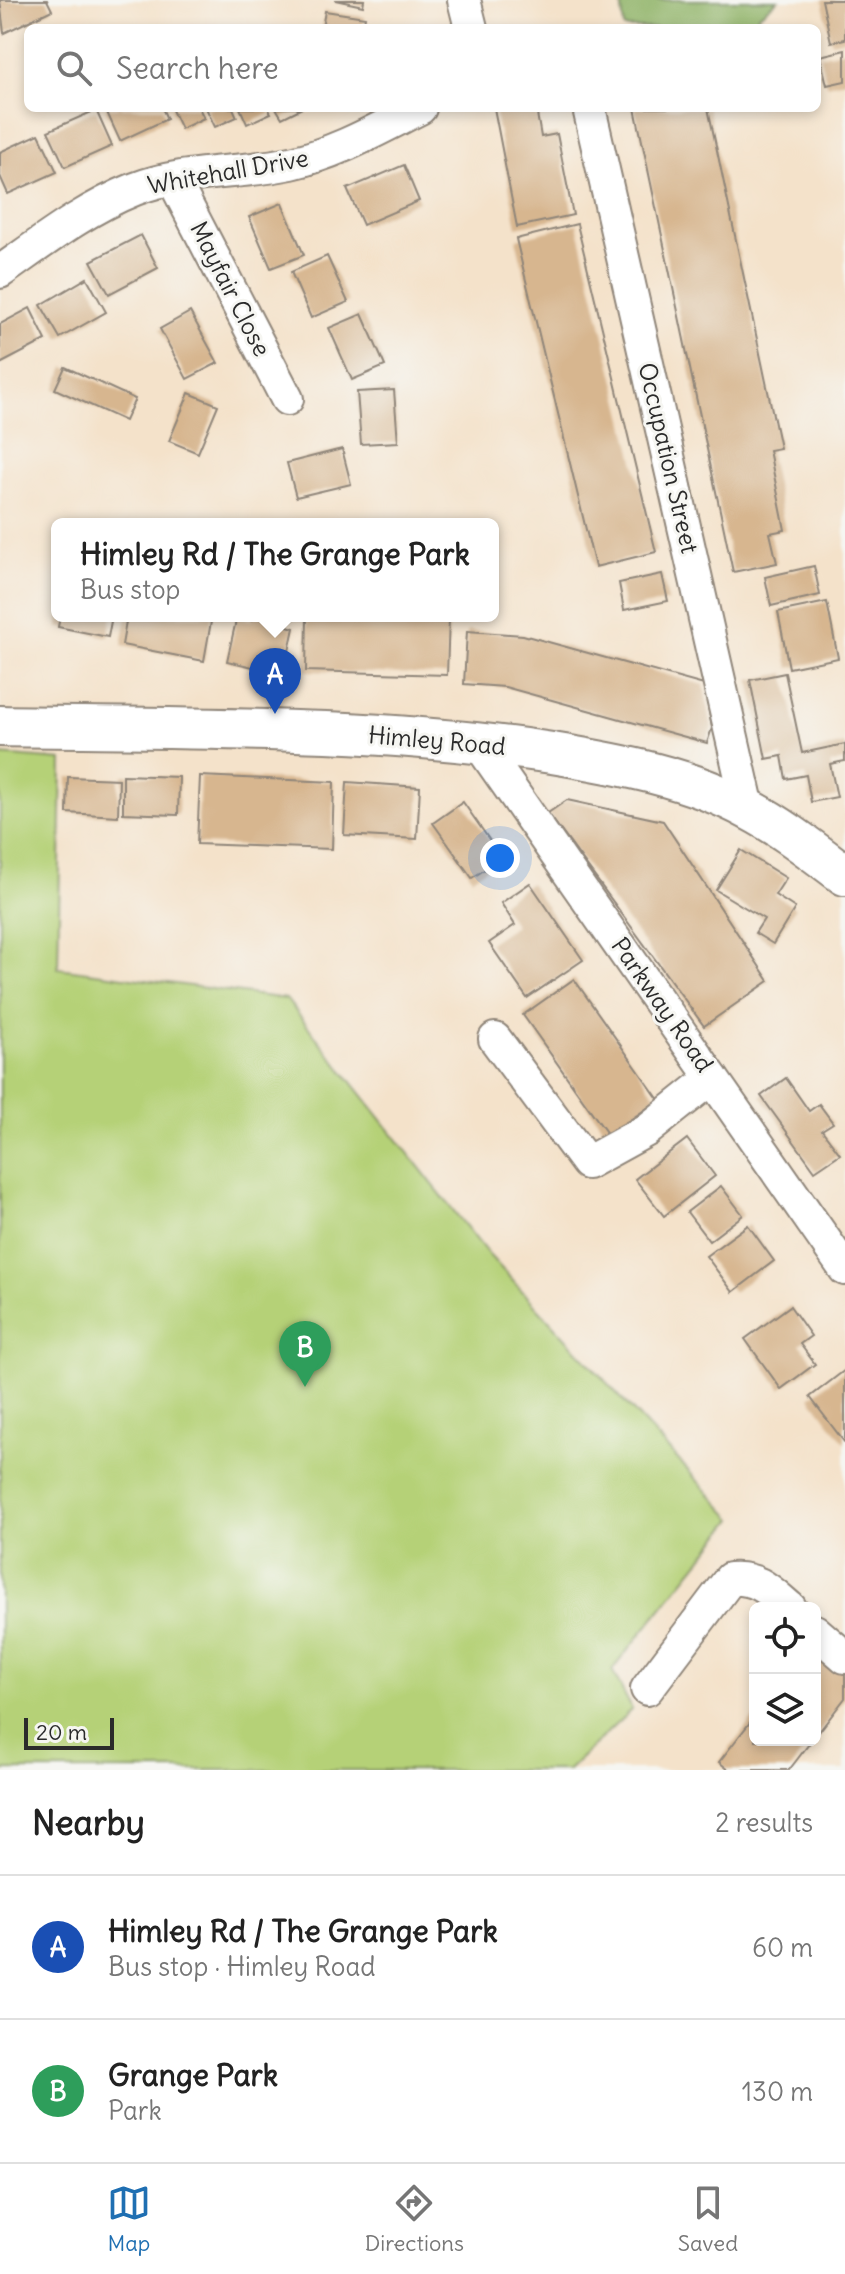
<!DOCTYPE html>
<meta charset="utf-8">
<style>
body{margin:0;font-family:Delius,sans-serif;background:#f6f6f6;color:#222}
.controls{position:absolute;right:24px;bottom:24px;display:grid;overflow:hidden;border-radius:12px;box-shadow:0 4px 12px #0003}
.controls button{width:72px;height:72px;display:grid;place-items:center;padding:0;border:0;border-bottom:2px solid #e0e0e0;background:#fff;color:#222;font:40px sans-serif}
.scale{position:absolute;left:24px;bottom:20px;width:90px;box-sizing:border-box;padding-left:8px;border:4px solid #2b2b2b;border-top:0;font-size:22px;line-height:28px;white-space:nowrap;color:#2b2b2b;-webkit-text-stroke:6px #f6f6f2;paint-order:stroke}
.you{position:absolute;left:500px;top:858px;width:28px;height:28px;margin:-20px;border:6px solid #fff;border-radius:50%;background:#1a73e8;box-shadow:0 0 0 12px #1a73e833}
.badge{display:grid;place-items:center;width:52px;height:52px;border-radius:50%;background:#1f6fb2;color:#fff;font-size:26px;font-weight:700}
.pin{position:absolute;translate:-50% -66px;filter:drop-shadow(0 2px 4px #0008)}
.pin::after{content:'';position:absolute;top:42px;width:28px;height:24px;background:inherit;clip-path:polygon(0 0,100% 0,50% 100%)}
.popup{position:absolute;left:51px;top:518px;width:448px;height:104px;box-sizing:border-box;display:grid;place-content:center;border-radius:12px;background:#fff;filter:drop-shadow(0 2px 6px #0005);font-size:26px;white-space:nowrap;color:#767676}
.popup b{font-size:30px;color:#222}
.popup::after{content:'';position:absolute;left:50%;top:100%;margin-left:-16px;border:16px solid transparent;border-top-color:#fff}
.list{margin:0;padding:0;list-style:none}
h2{display:flex;justify-content:space-between;align-items:center;height:104px;margin:0;padding:0 32px;font-size:34px}
h2 small{font-size:26px;font-weight:400;color:#767676}
.list li{display:grid;grid-template-columns:52px 1fr auto;gap:24px;align-items:center;box-sizing:border-box;height:144px;padding:0 32px;border-top:2px solid #e0e0e0}
.list b{display:block;font-size:30px;white-space:nowrap}
.list p{margin:0;font-size:26px;white-space:nowrap;color:#767676}
.list em{font-size:26px;font-style:normal;color:#767676}
.icon{flex:none;width:44px;height:44px;fill:none;stroke:currentColor;stroke-width:2;stroke-linecap:round;stroke-linejoin:round}
.map{position:relative;flex:none;width:845px;height:1770px;overflow:hidden}
.search{position:absolute;background:#fff;box-shadow:0 4px 12px #0003;left:24px;right:24px;top:24px;height:88px;display:flex;align-items:center;gap:20px;box-sizing:border-box;padding:0 28px;border-radius:12px;color:#767676;font-size:30px}
.sheet{height:392px;background:#fff}
nav{display:flex;justify-content:space-around;align-items:center;box-sizing:border-box;height:112px;border-top:2px solid #e0e0e0;background:#fff;font-size:22px;color:#767676}
nav a{display:grid;justify-items:center;gap:4px}
nav .on{color:#1f6fb2}
.map>svg:first-child{display:block}
</style>
<div class="map">
<svg width="845" height="1770" viewBox="0 0 845 1770">
<rect width="100%" height="100%" fill="#f6f6f2"/>
<filter id="ink" filterUnits="userSpaceOnUse"><feTurbulence type="fractalNoise" baseFrequency=".0125" numOctaves="2"/><feDisplacementMap in="SourceGraphic" scale="16" xChannelSelector="R" yChannelSelector="G"/><feConvolveMatrix kernelMatrix="1 2 1 2 8 2 1 2 1" color-interpolation-filters="sRGB"/></filter>
<filter id="wash" filterUnits="userSpaceOnUse"><feTurbulence type="fractalNoise" baseFrequency=".006" numOctaves="4" result="noise"/><feDisplacementMap in="SourceGraphic" scale="32" xChannelSelector="R" yChannelSelector="G"/><feGaussianBlur stdDeviation="1.8" result="paint"/><feColorMatrix in="noise" values="0 0 0 0 0 0 0 0 0 0 0 0 0 0 0 0 0 1.4 0 .05"/><feComposite in="paint" operator="in"/></filter>
<g filter="url(#wash)">
<rect width="100%" height="100%" fill="#f4e2ca"/>
<!-- green -->
<path fill="#b5d177" stroke="#707e51" stroke-width="2" d="M 0,755 L 62,760 L 58,968 L 286,999 L 488,1254 L 733,1519 L 612,1670 L 632,1709 L 568,1770 L 0,1770 Z"/>
<!-- forest -->
<path fill="#90b368" stroke="#5e6f4a" stroke-width="2" d="M 621,0 L 778,0 L 758,16 L 760,28 L 624,28 Z"/>
<g id="blocks">
<!-- building -->
<g fill="#d7b68f">
<path d="M 0,0 L 47,0 L 52,10 L 4,33 Z"/>
<path d="M 335,0 L 364,0 L 363,6 Z"/>
<path d="M 822,0 L 845,0 L 845,39 L 831,42 Z"/>
<path d="M 325,11 L 365,17 L 363,28 L 322,28 Z"/>
<path d="M 845,50 L 845,81 L 827,85 L 820,56 Z"/>
<path d="M 105,108 L 162,108 L 167,119 L 120,141 Z"/>
<path d="M 171,108 L 199,108 L 204,118 L 181,129 Z"/>
<path d="M 206,108 L 233,108 L 237,117 L 215,127 Z"/>
<path d="M 240,108 L 268,108 L 271,113 L 247,124 Z"/>
<path d="M 276,108 L 302,108 L 282,118 Z"/>
<path d="M 494,108 L 536,108 L 541,137 L 557,134 L 573,215 L 517,227 Z"/>
<path d="M 635,108 L 708,108 L 780,448 L 769,450 L 785,530 L 770,533 L 777,563 L 733,572 Z"/>
<path d="M 96,110 L 112,146 L 65,167 L 48,131 Z"/>
<path d="M 39,134 L 57,172 L 8,194 L 0,176 L 0,152 Z"/>
<path d="M 404,165 L 419,201 L 363,225 L 347,189 Z"/>
<path d="M 282,203 L 304,255 L 271,268 L 249,217 Z"/>
<path d="M 577,224 L 656,552 L 595,567 L 516,239 Z"/>
<path d="M 141,235 L 158,268 L 109,294 L 91,261 Z"/>
<path d="M 327,256 L 348,302 L 311,318 L 291,272 Z"/>
<path d="M 87,278 L 106,312 L 60,338 L 41,305 Z"/>
<path d="M 30,308 L 46,340 L 0,364 L 0,324 Z"/>
<path d="M 190,312 L 218,363 L 187,379 L 160,329 Z"/>
<path d="M 362,314 L 385,366 L 352,380 L 329,328 Z"/>
<path d="M 65,367 L 135,399 L 125,421 L 55,389 Z"/>
<path d="M 394,390 L 398,442 L 361,444 L 357,392 Z"/>
<path d="M 189,393 L 218,405 L 198,453 L 169,441 Z"/>
<path d="M 342,449 L 351,484 L 296,497 L 287,463 Z"/>
<path d="M 814,566 L 820,595 L 771,606 L 765,577 Z"/>
<path d="M 662,574 L 668,601 L 624,610 L 619,583 Z"/>
<path d="M 827,602 L 838,658 L 789,668 L 778,612 Z"/>
<path d="M 60,616 L 112,616 L 108,637 L 58,627 Z"/>
<path d="M 127,616 L 212,616 L 204,661 L 122,645 Z"/>
<path d="M 237,616 L 252,620 L 253,616 L 286,616 L 284,625 L 294,628 L 284,674 L 227,661 Z"/>
<path d="M 307,616 L 449,616 L 447,675 L 306,671 Z"/>
<path d="M 467,631 L 523,635 L 704,685 L 712,728 L 707,743 L 505,687 L 464,684 Z"/>
<path d="M 785,673 L 802,753 L 845,744 L 845,761 L 830,764 L 837,797 L 811,802 L 806,775 L 786,779 L 782,756 L 766,759 L 750,680 Z"/>
<path d="M 123,775 L 179,777 L 178,815 L 123,813 Z"/>
<path d="M 200,776 L 334,782 L 332,849 L 197,844 Z"/>
<path d="M 68,777 L 119,779 L 118,816 L 67,813 Z"/>
<path d="M 347,782 L 420,787 L 417,839 L 344,835 Z"/>
<path d="M 567,800 L 663,821 L 769,981 L 704,1026 L 548,813 Z"/>
<path d="M 463,802 L 502,858 L 472,878 L 433,823 Z"/>
<path d="M 741,850 L 786,878 L 775,895 L 795,908 L 773,944 L 755,933 L 764,919 L 716,890 Z"/>
<path d="M 530,883 L 583,960 L 527,998 L 489,943 L 515,925 L 501,903 Z"/>
<path d="M 574,979 L 659,1100 L 608,1135 L 523,1015 Z"/>
<path d="M 786,1078 L 809,1111 L 819,1104 L 833,1123 L 822,1130 L 840,1154 L 815,1171 L 761,1096 Z"/>
<path d="M 687,1139 L 715,1176 L 664,1216 L 635,1179 Z"/>
<path d="M 721,1186 L 743,1215 L 709,1241 L 687,1212 Z"/>
<path d="M 748,1225 L 774,1261 L 733,1292 L 706,1256 Z"/>
<path d="M 790,1306 L 811,1336 L 800,1344 L 815,1364 L 781,1389 L 745,1339 Z"/>
<path d="M 845,1370 L 845,1443 L 810,1397 Z"/>
<path d="M 815,1650 L 845,1673 L 845,1698 L 815,1737 Z"/>
<path d="M 755,1716 L 755,1740 L 812,1740 L 789,1770 L 729,1770 L 719,1762 Z"/>
</g>
</g>
</g>
<g filter="url(#ink)">
<use href="#blocks" fill-opacity="0" stroke="#90867a" stroke-width="2"/>
<g fill="none" stroke-linecap="round" stroke-linejoin="round">
<!-- minor casing -->
<g stroke="#90867a" stroke-width="36">
<g id="minor">
<path d="M 464,0 L 471,28"/>
<path d="M 589,108 L 748,808"/>
<path d="M 173,179 L 287,399"/>
<path d="M 0,272 C 44,241 85,209 135,189 C 184,170 240,174 291,163 C 337,153 378,129 420,108"/>
<path d="M 478,742 L 845,1269"/>
<path d="M 495,1039 L 587,1163 L 647,1130 L 712,1078"/>
<path d="M 815,1631 L 845,1657"/>
<path d="M 647,1689 L 730,1579 C 758,1577 769,1590 790,1608"/>
</g>
</g>
<!-- major casing -->
<g stroke="#90867a" stroke-width="44">
<path id="major" d="M 0,726 C 184,729 370,725 552,753 C 619,764 690,777 750,810 C 784,828 814,852 845,875"/>
</g>
<!-- minor -->
<use href="#minor" stroke="#fff" stroke-width="32"/>
<!-- major -->
<use href="#major" stroke="#fff" stroke-width="40"/>
</g>
</g>
<g text-anchor="middle" stroke-width="6" stroke-linejoin="round" paint-order="stroke">
<!-- street labels -->
<g font-size="24" fill="#2b2b2b" stroke="#f6f6f2">
<text transform="translate(228 172) rotate(-10)" y="8">Whitehall Drive</text>
<text transform="translate(230 289) rotate(63)" y="8">Mayfair Close</text>
<text transform="translate(668 458) rotate(77)" y="8">Occupation Street</text>
<text transform="translate(437 741) rotate(5)" y="8">Himley Road</text>
<text transform="translate(662 1005) rotate(55)" y="8">Parkway Road</text>
</g>
</g>
</svg>
<div class="controls">
<button><svg class="icon" aria-label="locate" viewBox="0 0 24 24"><circle cx="12" cy="12" r="6"/><path d="M12 2v4M12 18v4M2 12h4M18 12h4"/></svg></button>
<button><svg class="icon" aria-label="layers" viewBox="0 0 24 24"><path d="M12 4l9 5-9 5-9-5zM3 14l9 5 9-5"/></svg></button>
</div>
<div class="scale">20 m</div>
<div class="you"></div>
<div class="pin badge" style="left:275px;top:714px;background:#1a4fb4">A</div>
<div class="popup"><b>Himley Rd / The Grange Park</b>Bus stop</div>
<div class="pin badge" style="left:305px;top:1387px;background:#2e9e5b">B</div>
<div class="search"><svg class="icon" aria-label="search" viewBox="0 0 24 24"><circle cx="10" cy="10" r="6"/><path d="M15 15l6 6"/></svg>Search here</div>
</div>
<section class="sheet">
<h2>Nearby<small>2 results</small></h2>
<ul class="list">
<li><span class="badge" style="background:#1a4fb4">A</span><div><b>Himley Rd / The Grange Park</b><p>Bus stop · Himley Road</p></div><em>60 m</em></li>
<li><span class="badge" style="background:#2e9e5b">B</span><div><b>Grange Park</b><p>Park</p></div><em>130 m</em></li>
</ul>
</section>
<nav>
<a class="on"><svg class="icon" aria-label="map" viewBox="0 0 24 24"><path d="M3 6l6-2 6 2 6-2v14l-6 2-6-2-6 2zM9 4v14M15 6v14"/></svg>Map</a>
<a><svg class="icon" aria-label="directions" viewBox="0 0 24 24"><path d="M12 3l9 9-9 9-9-9zM9 14v-3h6M13 9l2 2-2 2"/></svg>Directions</a>
<a><svg class="icon" aria-label="saved" viewBox="0 0 24 24"><path d="M7 4h10v16l-5-4-5 4z"/></svg>Saved</a>
</nav>
